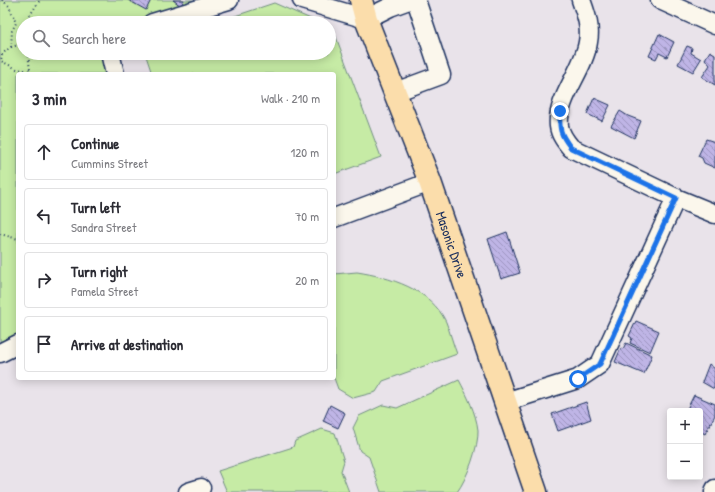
<!DOCTYPE html>
<meta charset="utf-8">
<style>
body{margin:0;font-family:"Patrick Hand",sans-serif;background:#f2f2f3;color:#2b2b33}
.controls{position:absolute;right:12px;bottom:12px;display:grid;overflow:hidden;border-radius:4px;box-shadow:0 2px 10px #0003}
.controls button{width:36px;height:36px;display:grid;place-items:center;padding:0;border:0;border-bottom:1px solid #e1e1e2;background:#fff;color:#2b2b33;font:20px sans-serif}
.stop{position:absolute;width:12px;height:12px;margin:-9px;border:3px solid #1a73e8;border-radius:50%;background:#fff}
.stop.end{background:#1a73e8;border-color:#fff;box-shadow:0 1px 4px #0008}
.list{margin:0;padding:0;list-style:none}
h2{display:flex;justify-content:space-between;align-items:center;height:52px;margin:0;padding:0 16px;font-size:17px}
h2 small{font-size:13px;font-weight:400;color:#7c7c81}
.list li{display:grid;grid-template-columns:26px 1fr auto;gap:12px;align-items:center;box-sizing:border-box;height:56px;margin:0 8px 8px;padding:0 8px;border:1px solid #e1e1e2;border-radius:4px}
.list b{display:block;font-size:15px;white-space:nowrap}
.list p{margin:0;font-size:13px;white-space:nowrap;color:#7c7c81}
.list em{font-size:13px;font-style:normal;color:#7c7c81}
.icon{flex:none;width:22px;height:22px;fill:none;stroke:currentColor;stroke-width:2;stroke-linecap:round;stroke-linejoin:round}
.map{position:relative;flex:none;width:715px;height:492px;overflow:hidden}
.search{position:absolute;background:#fff;box-shadow:0 2px 10px #0003;left:16px;top:16px;width:320px;height:44px;display:flex;align-items:center;gap:10px;box-sizing:border-box;padding:0 14px;border-radius:22px;color:#7c7c81;font-size:15px}
.panel{position:absolute;background:#fff;box-shadow:0 2px 10px #0003;left:16px;top:72px;width:320px;height:308px;border-radius:4px}
.map>svg:first-child{display:block}
</style>
<div class="map">
<svg width="715" height="492" viewBox="0 0 715 492">
<defs>
<pattern id="building-back-hatch" width="6" height="6" patternUnits="userSpaceOnUse"><rect width="6" height="6" fill="#bfb5e6"/><path d="M-1 5l2 2M0 0l6 6M5-1l2 2" fill="none" stroke="#9a94be"/></pattern>
</defs>
<rect width="100%" height="100%" fill="#e9e3ea"/>
<filter id="ink" filterUnits="userSpaceOnUse"><feTurbulence type="fractalNoise" baseFrequency=".025" numOctaves="2"/><feDisplacementMap in="SourceGraphic" scale="8" xChannelSelector="R" yChannelSelector="G"/><feConvolveMatrix kernelMatrix="1 2 1 2 8 2 1 2 1" color-interpolation-filters="sRGB"/></filter>
<g filter="url(#ink)">
<!-- green -->
<g fill="#c6eba5" stroke="#708d82">
<path d="M 0,0 L 217,0 L 147,23 L 23,23 L 23,53 L 109,53 L 114,74 L 18,74 L 18,343 L 0,352 Z"/>
<path d="M 274,3 L 320,23 L 214,23 Z"/>
<path d="M 329,27 L 333,29 L 381,157 L 334,174 L 334,74 L 152,74 L 145,53 L 329,53 Z"/>
<path d="M 357,272 C 389,277 431,289 446,322 C 450,332 453,344 457,354 L 383,381 L 376,392 L 353,398 L 338,389 L 334,378 L 334,274 Z"/>
<path d="M 459,380 C 467,395 476,413 478,430 C 479,446 467,479 457,492 L 381,492 L 369,457 L 360,451 L 353,428 L 359,416 L 383,405 L 397,408 Z"/>
<path d="M 322,429 L 335,433 L 344,461 L 341,471 L 349,492 L 227,492 L 218,471 L 293,447 L 295,441 Z"/>
</g>
<!-- building -->
<g fill="url(#building-back-hatch)" stroke="#1b2f5e">
<path d="M 128,0 L 151,0 L 146,10 Z"/>
<path d="M 173,0 L 184,0 L 181,6 Z"/>
<path d="M 659,34 L 674,42 L 667,57 L 659,53 L 656,59 L 649,56 Z"/>
<path d="M 687,46 L 692,48 L 691,53 L 701,59 L 693,72 L 678,64 Z"/>
<path d="M 710,51 L 715,54 L 715,85 L 702,77 L 710,65 L 705,59 Z"/>
<path d="M 594,98 L 610,105 L 602,121 L 587,114 Z"/>
<path d="M 620,111 L 628,116 L 641,121 L 634,138 L 611,126 Z"/>
<path d="M 706,139 L 715,142 L 715,168 L 704,163 L 702,158 L 698,156 Z"/>
<path d="M 507,232 L 520,273 L 501,279 L 488,239 Z"/>
<path d="M 636,321 L 659,331 L 650,352 L 630,343 L 632,338 L 629,336 Z"/>
<path d="M 626,343 L 652,355 L 644,374 L 615,362 L 621,348 L 623,349 Z"/>
<path d="M 709,364 L 715,369 L 714,389 L 702,382 Z"/>
<path d="M 694,395 L 715,404 L 715,415 L 705,434 L 700,431 L 700,411 L 686,411 Z"/>
<path d="M 586,402 L 591,419 L 558,431 L 552,414 Z"/>
<path d="M 330,405 L 345,413 L 338,428 L 323,421 Z"/>
</g>
<g fill="none" stroke-linecap="round" stroke-linejoin="round">
<!-- minor casing -->
<g stroke="#1b2f5e" stroke-width="21">
<g id="minor">
<path d="M 302,0 L 366,19 L 390,7 L 409,0"/>
<path d="M 581,0 C 586,14 591,27 588,42 C 584,70 556,99 559,126 C 560,135 566,142 571,148 L 676,198 L 715,214"/>
<path d="M 660,0 L 715,25"/>
<path d="M 152,23 L 229,0"/>
<path d="M 110,53 L 115,74"/>
<path d="M 395,92 L 441,75 L 416,0"/>
<path d="M 334,218 L 430,182"/>
<path d="M 0,353 L 18,344"/>
<path d="M 505,402 L 578,379 L 600,364 L 676,198"/>
<path d="M 188,492 L 201,488"/>
<path d="M 714,492 L 715,489"/>
</g>
</g>
<!-- major casing -->
<g stroke="#1b2f5e" stroke-width="25">
<g id="major">
<path id="s1" d="M 361,0 L 366,19 L 430,182 L 536,492"/>
</g>
</g>
<!-- path -->
<g stroke="#1b2f5e" stroke-width="2" stroke-dasharray="1 3" stroke-linecap="butt">
<path d="M 2,0 L 9,6 L 16,23 L 12,31 L 11,47 L 2,54 L 1,61 L 17,69 L 30,71 L 28,53"/>
<path d="M 33,23 L 30,15 L 40,0"/>
<path d="M 11,47 L 23,44"/>
<path d="M 0,234 L 18,239"/>
</g>
<!-- minor -->
<use href="#minor" stroke="#fbf7ec" stroke-width="18"/>
<!-- major -->
<use href="#major" stroke="#fbddab" stroke-width="22"/>
</g>
</g>
<g fill="none" stroke-linecap="round" stroke-linejoin="round" filter="url(#ink)">
<!-- route -->
<path stroke="#1a73e8" stroke-width="5" d="M 560,111 C 559,129 560,134 571,148 L 676,198 L 600,364 L 578,379"/>
</g>
<g text-anchor="middle" stroke-width="4" stroke-linejoin="round" paint-order="stroke">
<!-- street labels -->
<g font-size="14" fill="#1b2f5e" stroke="#fbf7ec">
<text dy="5" stroke="none"><textPath href="#s1" startOffset="261">Masonic Drive</textPath></text>
</g>
</g>
</svg>
<div class="controls">
<button>+</button>
<button>−</button>
</div>
<div class="stop" style="left:578px;top:379px"></div>
<div class="stop end" style="left:560px;top:111px"></div>
<div class="search"><svg class="icon" aria-label="search" viewBox="0 0 24 24"><circle cx="10" cy="10" r="6"/><path d="M15 15l6 6"/></svg>Search here</div>
<section class="panel">
<h2>3 min<small>Walk · 210 m</small></h2>
<ul class="list">
<li><svg class="icon" aria-label="ahead" viewBox="0 0 24 24"><path d="M12 20V5M6 11l6-6 6 6"/></svg><div><b>Continue</b><p>Cummins Street</p></div><em>120 m</em></li>
<li><svg class="icon" aria-label="left" viewBox="0 0 24 24"><path d="M17 20v-9H6M10 6l-5 5 5 5"/></svg><div><b>Turn left</b><p>Sandra Street</p></div><em>70 m</em></li>
<li><svg class="icon" aria-label="right" viewBox="0 0 24 24"><path d="M7 20v-9h11M14 6l5 5-5 5"/></svg><div><b>Turn right</b><p>Pamela Street</p></div><em>20 m</em></li>
<li><svg class="icon" aria-label="arrive" viewBox="0 0 24 24"><path d="M6 21V4h12l-3 4 3 4H6"/></svg><div><b>Arrive at destination</b></div></li>
</ul>
</section>
</div>
